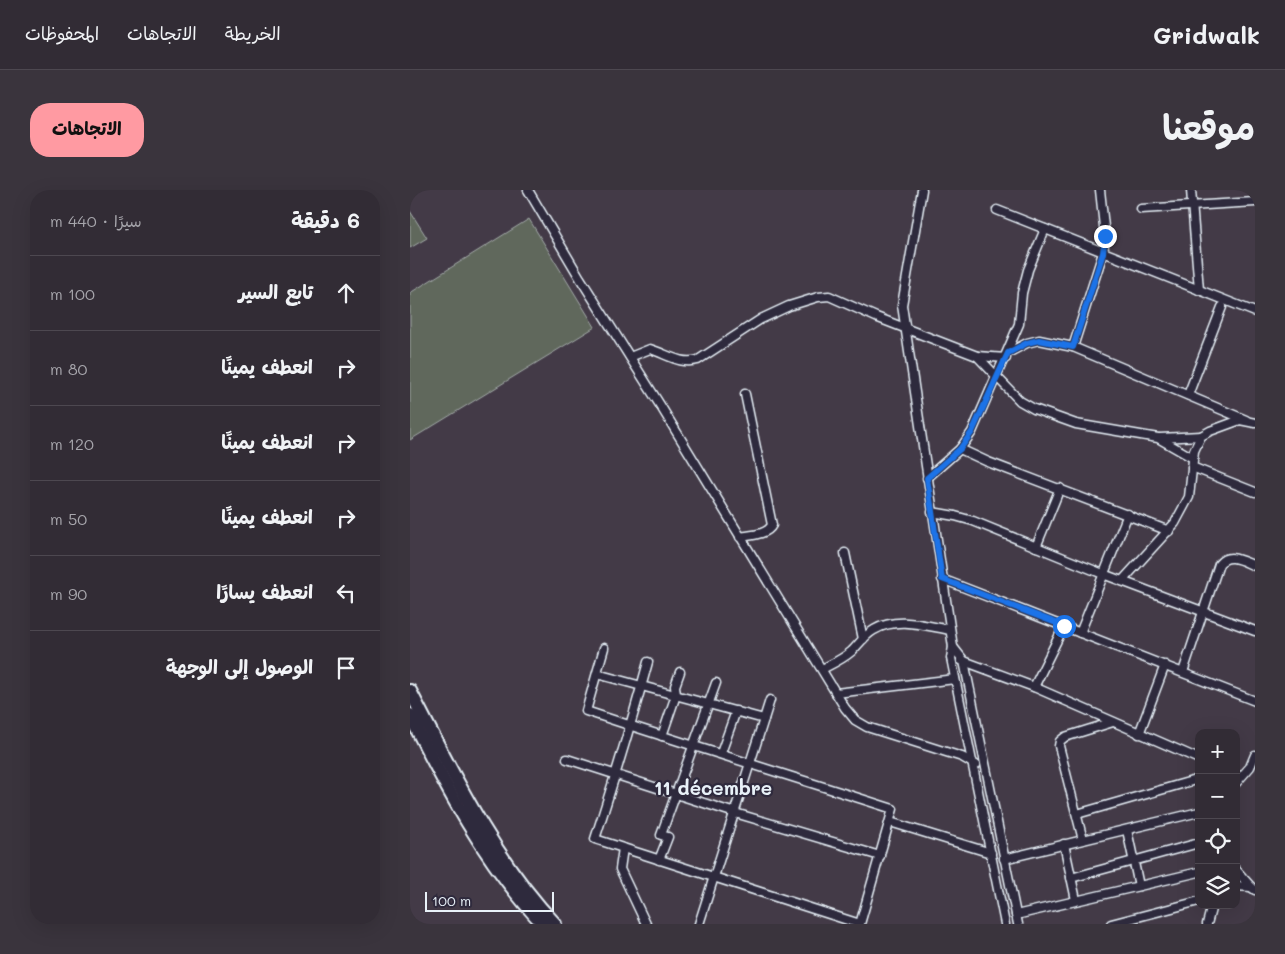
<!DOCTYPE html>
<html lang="ar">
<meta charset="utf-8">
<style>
body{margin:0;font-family:Mali,"Playpen Sans Arabic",sans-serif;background:#3a343d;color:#f1f3f6;direction:rtl}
.controls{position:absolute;right:15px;bottom:15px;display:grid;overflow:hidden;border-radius:10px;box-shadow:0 5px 20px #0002}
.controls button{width:45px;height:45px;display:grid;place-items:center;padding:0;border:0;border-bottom:1px solid #4d4850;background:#322c35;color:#f1f3f6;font:25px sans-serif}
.scale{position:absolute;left:15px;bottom:12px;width:129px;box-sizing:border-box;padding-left:5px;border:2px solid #e8f1f8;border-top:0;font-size:14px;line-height:18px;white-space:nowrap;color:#e8f1f8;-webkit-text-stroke:4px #2f2a3d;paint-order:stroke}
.stop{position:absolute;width:15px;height:15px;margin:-11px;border:4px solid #1a73e8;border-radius:50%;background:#fff}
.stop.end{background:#1a73e8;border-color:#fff;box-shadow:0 1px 5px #0008}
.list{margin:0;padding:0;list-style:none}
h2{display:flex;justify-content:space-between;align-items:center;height:65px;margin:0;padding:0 20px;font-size:21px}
h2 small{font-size:16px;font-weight:400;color:#a8a7ad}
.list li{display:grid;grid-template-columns:32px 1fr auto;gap:15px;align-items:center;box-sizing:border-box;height:75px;padding:0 20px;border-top:1px solid #4d4850}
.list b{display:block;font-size:19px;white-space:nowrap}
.list em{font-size:16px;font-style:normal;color:#a8a7ad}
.icon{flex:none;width:28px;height:28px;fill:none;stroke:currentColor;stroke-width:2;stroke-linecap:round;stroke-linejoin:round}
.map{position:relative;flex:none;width:845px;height:734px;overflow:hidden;direction:ltr;border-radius:20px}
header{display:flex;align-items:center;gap:30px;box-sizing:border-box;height:70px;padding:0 25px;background:#322c35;border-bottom:1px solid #4d4850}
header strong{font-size:24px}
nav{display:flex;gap:28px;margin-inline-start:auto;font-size:18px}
.intro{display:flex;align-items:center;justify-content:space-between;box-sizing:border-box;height:120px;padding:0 30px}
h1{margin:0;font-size:35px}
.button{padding:12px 22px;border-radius:20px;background:#ff9aa2;color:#111;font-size:18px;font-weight:700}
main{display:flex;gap:30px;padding:0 30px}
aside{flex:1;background:#322c35;border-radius:20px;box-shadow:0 5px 20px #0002}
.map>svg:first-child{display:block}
</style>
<header>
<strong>Gridwalk</strong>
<nav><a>الخريطة</a><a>الاتجاهات</a><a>المحفوظات</a></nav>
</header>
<div class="intro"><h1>موقعنا</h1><a class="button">الاتجاهات</a></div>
<main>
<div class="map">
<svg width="845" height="734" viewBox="0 0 845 734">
<rect width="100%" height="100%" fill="#433a47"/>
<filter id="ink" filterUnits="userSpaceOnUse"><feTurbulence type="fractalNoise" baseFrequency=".02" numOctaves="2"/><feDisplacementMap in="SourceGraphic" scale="10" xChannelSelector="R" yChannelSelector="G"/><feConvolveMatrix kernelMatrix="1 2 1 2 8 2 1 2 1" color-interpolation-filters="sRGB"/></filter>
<g filter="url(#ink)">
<!-- pitch -->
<g fill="#60685c" stroke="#a4acaa">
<path d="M 0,21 L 17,48 L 0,58 Z"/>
<path d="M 119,29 L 185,137 L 0,250 L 0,103 Z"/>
</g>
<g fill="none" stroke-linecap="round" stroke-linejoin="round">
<!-- minor casing -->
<g stroke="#e8f1f8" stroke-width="11">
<g id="minor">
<path d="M 118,0 L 170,88 L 250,215 L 435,518 L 445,530 L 457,537 L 552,567 L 566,575"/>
<path d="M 512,0 L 492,115 L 543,457 L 541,468 L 595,734"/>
<path d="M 781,0 L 789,100"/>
<path d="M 731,19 L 845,12"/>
<path d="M 587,20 L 845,122"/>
<path d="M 663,157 L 693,63 L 695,46 L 690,0"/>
<path d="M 598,163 L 617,153 L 629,150 L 663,157 L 836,230"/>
<path d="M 567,166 L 596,168"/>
<path d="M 220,167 L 240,159 C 257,164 270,175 288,170 L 351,129 L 379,116 L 408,107 L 419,106 L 466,127 L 567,166 L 610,211 L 624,219 L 666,234 L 748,248 L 783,268"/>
<path d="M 778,205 L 812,117"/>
<path d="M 750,248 L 791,246"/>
<path d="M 550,259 L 578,272 L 759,341"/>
<path d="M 782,277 L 845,302"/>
<path d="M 517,288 L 550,259 L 562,242 L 609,134 L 612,103 L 618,80 L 635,39"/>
<path d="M 522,322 L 545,326 L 563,331 L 693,384 L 845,441"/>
<path d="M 330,347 C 341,345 357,345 362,335 L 335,204"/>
<path d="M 626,357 L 650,298"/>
<path d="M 435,363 L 453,449"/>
<path d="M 532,389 L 845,511"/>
<path d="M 712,391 L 765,333 L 779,307 L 784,261 L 791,246 L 800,241 L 830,230 L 845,233"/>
<path d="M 670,443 L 718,324"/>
<path d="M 543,457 L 554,471 L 608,734"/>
<path d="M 194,458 L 176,521 C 278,555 381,586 483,619 L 450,734 L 185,649 C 204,590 222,531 238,472"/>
<path d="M 551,470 L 624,497 L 789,569"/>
<path d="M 412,479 C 422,474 433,469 442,461 C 449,454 455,445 464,440 C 487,426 516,436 540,440"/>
<path d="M 773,482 L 809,374 C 819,362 832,371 845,376"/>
<path d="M 187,484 L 354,529"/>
<path d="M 624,497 L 654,436"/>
<path d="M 426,503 L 545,489"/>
<path d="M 729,544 L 755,475"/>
<path d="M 252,546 L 266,505 L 265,496 L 270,482"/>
<path d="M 311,563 L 326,521"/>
<path d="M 157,569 L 325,623 L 470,666"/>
<path d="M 826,593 L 840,577 L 845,565"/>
<path d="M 667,624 L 789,589"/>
<path d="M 480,632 L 581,663"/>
<path d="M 717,640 L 729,696"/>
<path d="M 673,650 L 649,556 L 650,551 L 655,547 L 703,532"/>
<path d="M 654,654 L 666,710"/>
<path d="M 213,658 L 210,679 L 236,734"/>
<path d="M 594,669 L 789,622"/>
<path d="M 249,670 L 258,647 L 251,645 L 306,493"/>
<path d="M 826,680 L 841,697 L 845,700"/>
<path d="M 661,688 L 789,653"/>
<path d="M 826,696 L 841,697"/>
<path d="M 606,725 L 789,682"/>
<path d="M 289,734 L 360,510"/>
<path d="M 701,734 L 789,711"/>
<path d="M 797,734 L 802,715"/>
</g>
</g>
<!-- primary casing -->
<g stroke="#e8f1f8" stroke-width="16">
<g id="primary">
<path d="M 0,501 C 41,580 83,669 145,734"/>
<path d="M 0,525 C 37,600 75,672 133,734"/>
</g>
</g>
<!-- minor -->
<use href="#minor" stroke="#2f2a3d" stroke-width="8"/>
<!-- primary -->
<use href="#primary" stroke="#2f2a3d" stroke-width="12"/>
</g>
</g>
<g fill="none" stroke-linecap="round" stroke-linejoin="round" filter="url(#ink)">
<!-- route -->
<path stroke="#1a73e8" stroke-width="6" d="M 654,436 L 532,389 L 517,288 L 550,259 L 562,242 L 598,163 L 617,153 L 629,150 L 663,157 L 693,63 L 695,46"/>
</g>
<g text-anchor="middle" stroke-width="4.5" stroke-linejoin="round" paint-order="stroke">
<!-- neighbourhood labels -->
<g font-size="19" font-weight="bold" fill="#e8f1f8" stroke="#2f2a3d">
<text x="303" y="605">11 décembre</text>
</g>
</g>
</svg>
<div class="controls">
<button>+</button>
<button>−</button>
<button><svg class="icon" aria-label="locate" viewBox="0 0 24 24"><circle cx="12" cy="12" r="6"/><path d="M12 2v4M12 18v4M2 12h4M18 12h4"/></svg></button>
<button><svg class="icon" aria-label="layers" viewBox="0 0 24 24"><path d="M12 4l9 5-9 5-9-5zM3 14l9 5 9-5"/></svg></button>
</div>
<div class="scale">100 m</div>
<div class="stop" style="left:654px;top:436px"></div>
<div class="stop end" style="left:695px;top:46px"></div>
</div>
<aside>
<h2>6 دقيقة<small>سيرًا · 440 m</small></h2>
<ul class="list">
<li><svg class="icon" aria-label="ahead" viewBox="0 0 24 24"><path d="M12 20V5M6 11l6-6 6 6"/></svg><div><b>تابع السير</b></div><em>100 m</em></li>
<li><svg class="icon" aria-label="right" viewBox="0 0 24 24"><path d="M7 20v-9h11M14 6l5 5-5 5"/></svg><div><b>انعطف يمينًا</b></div><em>80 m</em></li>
<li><svg class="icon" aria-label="right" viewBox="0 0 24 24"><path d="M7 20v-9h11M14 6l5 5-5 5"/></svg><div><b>انعطف يمينًا</b></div><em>120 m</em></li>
<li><svg class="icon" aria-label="right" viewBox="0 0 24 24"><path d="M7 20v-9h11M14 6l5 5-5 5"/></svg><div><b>انعطف يمينًا</b></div><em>50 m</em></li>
<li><svg class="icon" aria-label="left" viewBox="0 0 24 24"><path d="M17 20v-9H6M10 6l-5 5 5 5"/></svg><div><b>انعطف يسارًا</b></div><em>90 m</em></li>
<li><svg class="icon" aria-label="arrive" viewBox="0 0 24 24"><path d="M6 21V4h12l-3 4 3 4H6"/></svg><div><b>الوصول إلى الوجهة</b></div></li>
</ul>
</aside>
</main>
